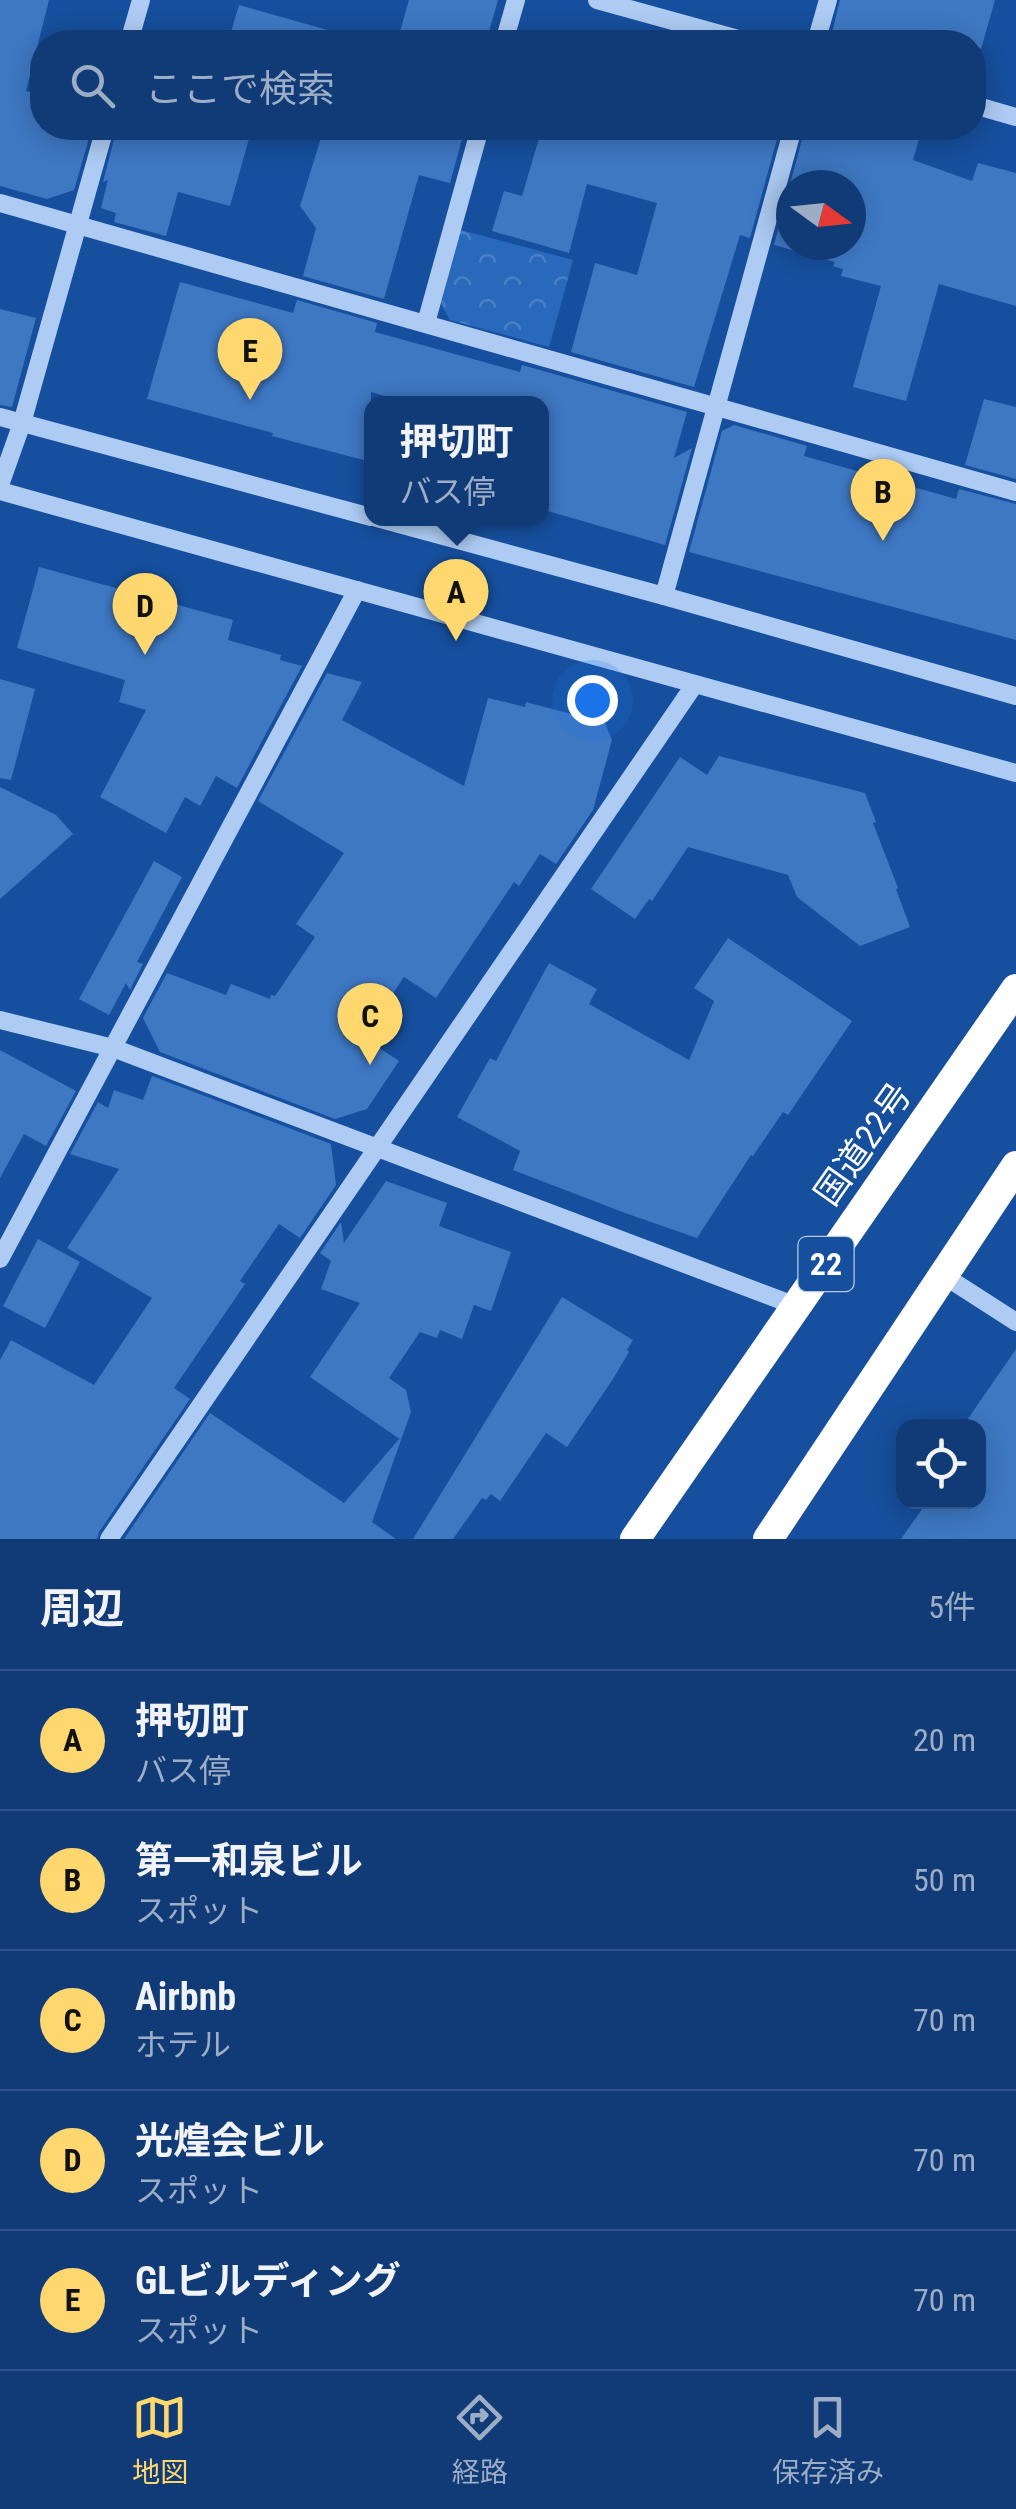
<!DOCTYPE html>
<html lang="ja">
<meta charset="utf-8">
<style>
body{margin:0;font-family:"Roboto Condensed","Noto Sans JP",sans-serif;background:#19427b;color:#f1f3f6}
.controls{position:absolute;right:30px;bottom:30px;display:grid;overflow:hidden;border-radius:20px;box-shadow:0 5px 25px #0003}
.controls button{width:90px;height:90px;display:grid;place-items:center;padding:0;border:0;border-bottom:2px solid #305588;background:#103b76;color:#f1f3f6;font:50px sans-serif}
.compass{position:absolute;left:776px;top:170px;width:90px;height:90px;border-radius:50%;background:#103b76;box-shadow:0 5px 25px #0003;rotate:105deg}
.you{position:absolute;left:592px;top:700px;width:35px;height:35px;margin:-25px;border:8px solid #fff;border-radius:50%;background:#1a73e8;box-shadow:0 0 0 15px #1a73e833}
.badge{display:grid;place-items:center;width:65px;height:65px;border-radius:50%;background:#ffd76f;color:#111;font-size:32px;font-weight:700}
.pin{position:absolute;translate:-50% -82px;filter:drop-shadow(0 2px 5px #0008)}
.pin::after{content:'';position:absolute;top:52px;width:35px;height:30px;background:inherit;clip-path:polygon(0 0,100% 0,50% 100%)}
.popup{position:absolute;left:364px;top:396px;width:185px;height:130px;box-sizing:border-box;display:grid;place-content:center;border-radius:20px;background:#103b76;filter:drop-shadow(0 2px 8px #0005);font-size:32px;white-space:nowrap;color:#9cadc5}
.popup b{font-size:38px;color:#f1f3f6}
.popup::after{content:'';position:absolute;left:50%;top:100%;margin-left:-20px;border:20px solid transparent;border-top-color:#103b76}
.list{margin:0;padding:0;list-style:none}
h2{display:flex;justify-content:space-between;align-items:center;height:130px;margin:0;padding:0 40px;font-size:42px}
h2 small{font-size:32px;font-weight:400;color:#9cadc5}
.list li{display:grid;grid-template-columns:65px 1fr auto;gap:30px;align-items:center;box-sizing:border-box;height:140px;padding:0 40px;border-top:2px solid #305588}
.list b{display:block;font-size:38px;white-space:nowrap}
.list p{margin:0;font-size:32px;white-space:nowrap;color:#9cadc5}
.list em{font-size:32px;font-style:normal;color:#9cadc5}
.icon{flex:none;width:55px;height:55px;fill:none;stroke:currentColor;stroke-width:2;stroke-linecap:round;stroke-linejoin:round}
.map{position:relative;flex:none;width:1016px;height:1539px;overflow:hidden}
.search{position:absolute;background:#103b76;box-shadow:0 5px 25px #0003;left:30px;right:30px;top:30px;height:110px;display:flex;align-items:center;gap:25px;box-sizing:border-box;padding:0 35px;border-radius:40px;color:#9cadc5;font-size:38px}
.sheet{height:830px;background:#103b76}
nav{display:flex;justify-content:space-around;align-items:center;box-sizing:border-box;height:140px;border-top:2px solid #305588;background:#103b76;font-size:28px;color:#9cadc5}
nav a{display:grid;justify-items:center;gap:5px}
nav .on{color:#ffd76f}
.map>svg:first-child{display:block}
</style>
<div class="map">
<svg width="1016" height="1539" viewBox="0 0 1016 1539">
<defs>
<pattern id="forest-crowns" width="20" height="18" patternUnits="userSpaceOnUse" patternTransform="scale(2.5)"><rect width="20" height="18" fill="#2969bb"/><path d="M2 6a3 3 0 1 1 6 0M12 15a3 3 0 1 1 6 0" fill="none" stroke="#4980c5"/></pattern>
</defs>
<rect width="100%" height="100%" fill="#164f9d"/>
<!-- forest -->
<path fill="url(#forest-crowns)" d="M 461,230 L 573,260 L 549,347 L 450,320 L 441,304 Z"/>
<!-- building -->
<g fill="#3e78c3" fill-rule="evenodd">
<path d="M 0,0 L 49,0 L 26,91 L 42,96 L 42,128 L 92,128 L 74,190 L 47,199 L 0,186 Z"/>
<path d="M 409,0 L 498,0 L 486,42 L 397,42 Z"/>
<path d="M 840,0 L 995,0 L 981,49 L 974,46 L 974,42 L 839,42 L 832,33 Z"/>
<path d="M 239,5 L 338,33 L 337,42 L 228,42 Z"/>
<path d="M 117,128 L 252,128 L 230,206 L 178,192 L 166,236 L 114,222 L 116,213 L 101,208 L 108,180 L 103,182 Z"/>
<path d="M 324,128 L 465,128 L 450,183 L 419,175 L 384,299 L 303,276 L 316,228 L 300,206 Z"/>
<path d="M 542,128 L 780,128 L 750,238 L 740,235 L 694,387 L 571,352 L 595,263 L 637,275 L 657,203 L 587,184 L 569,253 L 492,231 L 504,191 L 522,196 Z"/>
<path d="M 805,128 L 922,128 L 913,160 L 972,181 L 978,163 L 1016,173 L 1016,306 L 939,284 L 906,401 L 853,387 L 881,286 L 841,276 L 843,269 L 833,266 L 835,262 L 774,245 ZM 791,185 L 851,185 L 851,245 L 791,245 Z"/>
<path d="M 180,282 L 293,313 L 297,300 L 377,323 L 375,332 L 520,372 L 522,365 L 687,412 L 674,458 L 692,448 L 665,545 L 541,509 L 541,404 L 411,404 L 371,392 L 371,462 L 272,436 L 273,433 L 147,399 Z"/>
<path d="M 0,309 L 36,318 L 12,407 L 0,405 Z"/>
<path d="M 984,399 L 1016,407 L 1016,479 L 965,465 Z"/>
<path d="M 734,425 L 807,446 L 804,456 L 956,499 L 959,489 L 1016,504 L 1016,640 L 689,552 L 722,431 Z"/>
<path d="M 39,567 L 233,620 L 228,640 L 281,655 L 280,660 L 302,666 L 237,788 L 216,776 L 200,806 L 185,797 L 166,833 L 100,797 L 146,710 L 119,702 L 125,680 L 17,648 Z"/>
<path d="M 327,673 L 362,682 L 342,720 L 464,786 L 488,698 L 525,707 L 526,702 L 605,723 L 612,740 L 593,810 L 556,864 L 540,854 L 519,886 L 514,882 L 436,998 L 404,977 L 363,1037 L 399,1061 L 367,1109 L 335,1119 L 160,1052 L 143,1018 L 167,973 L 226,995 L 231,984 L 270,999 L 271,995 L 275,996 L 315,937 L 296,924 L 344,853 L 258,801 Z"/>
<path d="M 0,679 L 35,689 L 11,780 L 0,778 Z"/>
<path d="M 719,756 L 865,793 L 876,822 L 873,823 L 898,888 L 896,889 L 910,927 L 860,946 L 797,897 L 788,875 L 688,847 L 652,901 L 649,899 L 635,919 L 591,889 L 680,757 L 707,775 Z"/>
<path d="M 0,787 L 56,815 L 73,834 L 0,899 Z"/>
<path d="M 154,861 L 182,877 L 137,962 L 143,964 L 130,990 L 126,983 L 109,1015 L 79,999 Z"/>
<path d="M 728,938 L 852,1021 L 788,1115 L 783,1112 L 753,1156 L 751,1155 L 697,1238 L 625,1213 L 513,1170 L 520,1151 L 457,1117 L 490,1058 L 496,1061 L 549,963 L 597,989 L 589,1004 L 689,1060 L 714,1001 L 694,988 Z"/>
<path d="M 0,1050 L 76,1091 L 46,1146 L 24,1134 L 0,1178 Z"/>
<path d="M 152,1076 L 331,1144 L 336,1185 L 300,1238 L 279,1224 L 240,1281 L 245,1284 L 174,1388 L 190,1399 L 99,1532 L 97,1539 L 0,1539 L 0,1360 L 11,1340 L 94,1385 L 152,1298 L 67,1248 L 119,1169 L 70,1154 L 98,1102 L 108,1108 L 114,1090 L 143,1100 Z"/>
<path d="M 386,1181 L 447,1203 L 439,1226 L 511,1252 L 491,1311 L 474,1305 L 462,1339 L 440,1330 L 437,1338 L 420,1332 L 389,1378 L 406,1390 L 411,1412 L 401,1440 L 310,1377 L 360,1303 L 321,1289 L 331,1261 L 320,1253 L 341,1222 L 344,1243 Z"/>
<path d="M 38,1239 L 80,1262 L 45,1328 L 3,1306 Z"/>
<path d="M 562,1297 L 633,1340 L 627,1350 L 629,1352 L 613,1379 L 567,1447 L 546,1433 L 500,1501 L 491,1494 L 486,1500 L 482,1498 L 453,1539 L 413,1539 Z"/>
<path d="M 1016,1349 L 1016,1539 L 901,1539 L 927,1502 L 978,1502 L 978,1426 L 963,1426 Z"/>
<path d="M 210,1413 L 344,1503 L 399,1439 L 401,1440 L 372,1522 L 396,1539 L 124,1539 Z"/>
</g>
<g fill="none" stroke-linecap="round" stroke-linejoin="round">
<!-- minor -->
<g stroke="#adcbf3" stroke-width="18">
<path d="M 597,0 L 749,42"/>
<path d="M 129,42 L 141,0"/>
<path d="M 504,42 L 516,0"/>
<path d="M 816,42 L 828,0"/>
<path d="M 974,105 L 1016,117"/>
<path d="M 0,203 L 1016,492"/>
<path d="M 426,323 L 480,128"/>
<path d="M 0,417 L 371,517"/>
<path d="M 0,485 L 22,423 L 105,128"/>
<path d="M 0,491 L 1016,773"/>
<path d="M 377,518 L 664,596 L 1016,696"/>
<path d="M 664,596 L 793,128"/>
<path d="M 0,1020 L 113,1048 L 796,1306"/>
<path d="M 0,1259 L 357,590"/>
<path d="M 943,1275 L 1016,1322"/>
<path d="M 109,1539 L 695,684"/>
</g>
<!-- highway -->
<g stroke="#fff" stroke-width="30">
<path d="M 635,1539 L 1016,989"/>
<path d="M 768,1539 L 1016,1166"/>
</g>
</g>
<g text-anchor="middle" stroke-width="9" stroke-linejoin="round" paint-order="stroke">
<!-- shield labels -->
<rect fill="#164f9d" stroke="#b9cae2" stroke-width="2.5" x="798.5" y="1237" width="55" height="54" rx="8"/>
<g font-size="32" font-weight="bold" fill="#fff">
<text x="826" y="1275">22</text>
</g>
<!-- street labels -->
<g font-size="35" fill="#fff" stroke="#164f9d">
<text transform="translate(863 1144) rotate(-55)" y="12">国道22号</text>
</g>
</g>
</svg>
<div class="controls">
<button><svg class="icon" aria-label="locate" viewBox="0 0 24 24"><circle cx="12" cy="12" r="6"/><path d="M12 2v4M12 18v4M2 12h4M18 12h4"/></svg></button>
</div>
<svg class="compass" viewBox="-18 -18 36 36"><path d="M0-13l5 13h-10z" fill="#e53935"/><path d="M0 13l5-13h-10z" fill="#9cadc5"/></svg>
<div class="you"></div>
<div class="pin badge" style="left:456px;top:641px">A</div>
<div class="popup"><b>押切町</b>バス停</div>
<div class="pin badge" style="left:883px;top:541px">B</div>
<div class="pin badge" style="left:370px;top:1065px">C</div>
<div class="pin badge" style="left:145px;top:655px">D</div>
<div class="pin badge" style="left:250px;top:400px">E</div>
<div class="search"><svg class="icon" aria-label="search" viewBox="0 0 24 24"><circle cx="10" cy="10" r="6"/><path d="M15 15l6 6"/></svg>ここで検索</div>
</div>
<section class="sheet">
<h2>周辺<small>5件</small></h2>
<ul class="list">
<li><span class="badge">A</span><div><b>押切町</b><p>バス停</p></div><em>20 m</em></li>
<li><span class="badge">B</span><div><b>第一和泉ビル</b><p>スポット</p></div><em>50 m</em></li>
<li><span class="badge">C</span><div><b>Airbnb</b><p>ホテル</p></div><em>70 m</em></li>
<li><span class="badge">D</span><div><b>光煌会ビル</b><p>スポット</p></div><em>70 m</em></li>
<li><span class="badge">E</span><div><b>GLビルディング</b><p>スポット</p></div><em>70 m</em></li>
</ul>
</section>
<nav>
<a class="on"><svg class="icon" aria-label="map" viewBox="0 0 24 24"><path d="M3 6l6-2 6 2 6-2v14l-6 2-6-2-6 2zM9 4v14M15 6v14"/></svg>地図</a>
<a><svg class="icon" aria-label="directions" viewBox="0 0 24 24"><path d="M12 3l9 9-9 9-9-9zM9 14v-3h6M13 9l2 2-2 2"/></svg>経路</a>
<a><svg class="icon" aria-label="saved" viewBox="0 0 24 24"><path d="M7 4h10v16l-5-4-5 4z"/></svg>保存済み</a>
</nav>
